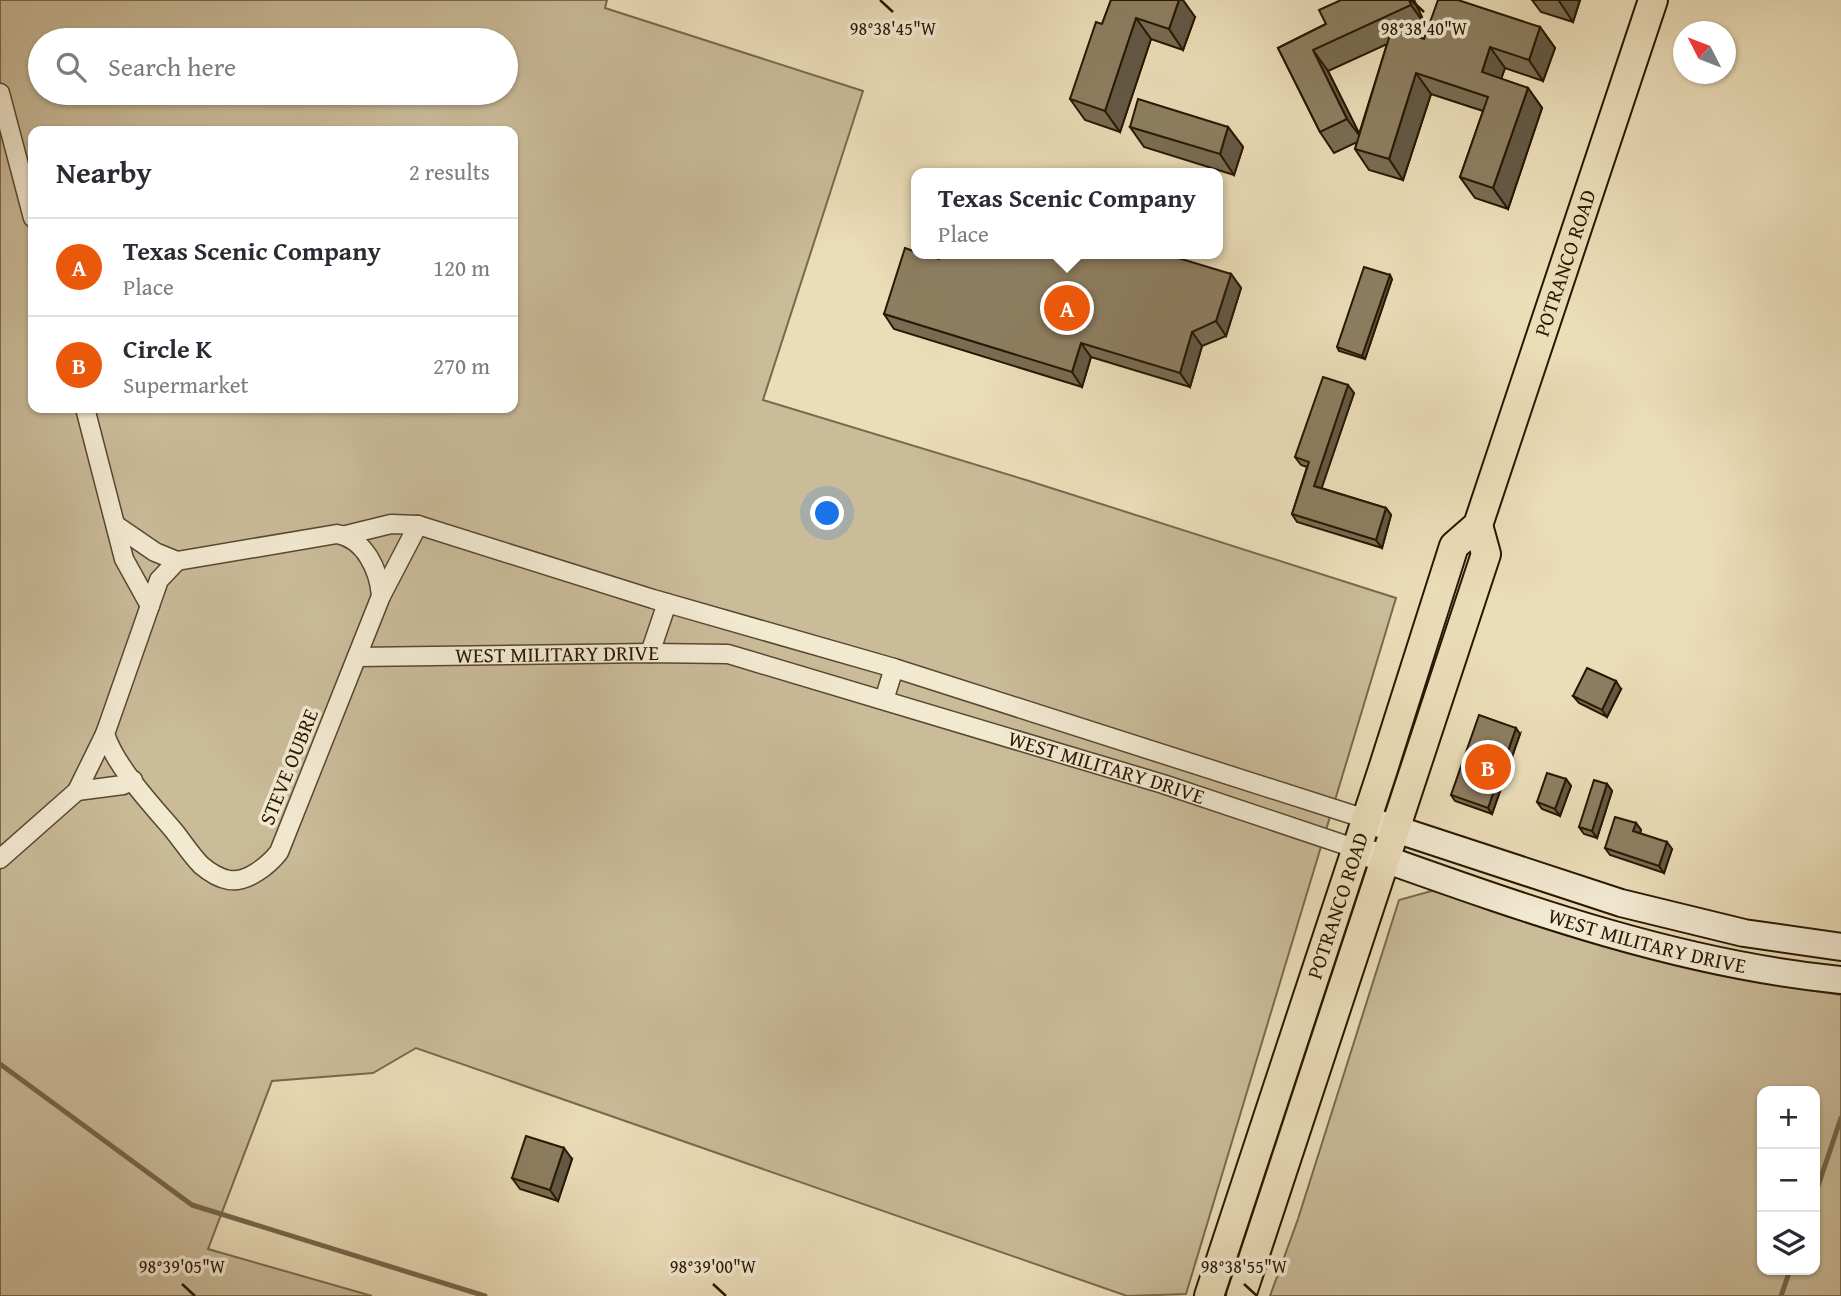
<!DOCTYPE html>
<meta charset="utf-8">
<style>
body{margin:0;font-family:"Gentium Book Plus",serif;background:#f7f7f7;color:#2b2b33}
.controls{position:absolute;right:21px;bottom:21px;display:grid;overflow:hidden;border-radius:14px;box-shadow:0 2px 5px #0004}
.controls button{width:63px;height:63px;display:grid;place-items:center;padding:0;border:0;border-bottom:2px solid #e1e1e2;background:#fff;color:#2b2b33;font:35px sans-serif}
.compass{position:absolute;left:1673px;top:21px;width:63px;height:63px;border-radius:50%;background:#fff;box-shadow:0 2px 5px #0004;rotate:312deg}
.you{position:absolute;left:828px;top:514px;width:24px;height:24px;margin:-18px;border:5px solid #fff;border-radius:50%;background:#1a73e8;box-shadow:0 0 0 10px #1a73e833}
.badge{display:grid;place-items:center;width:46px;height:46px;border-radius:50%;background:#ea580c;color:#fff;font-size:23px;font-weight:700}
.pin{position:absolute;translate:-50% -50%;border:4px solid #fff;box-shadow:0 2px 7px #0006}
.popup{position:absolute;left:911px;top:168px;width:312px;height:91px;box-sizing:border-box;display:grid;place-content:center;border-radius:14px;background:#fff;filter:drop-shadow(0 2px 5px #0005);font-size:23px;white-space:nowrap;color:#7c7c81}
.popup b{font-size:26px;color:#2b2b33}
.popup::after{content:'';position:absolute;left:50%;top:100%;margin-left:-14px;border:14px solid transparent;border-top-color:#fff}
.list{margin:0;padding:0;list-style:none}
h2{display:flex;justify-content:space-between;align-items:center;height:91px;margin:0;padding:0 28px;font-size:30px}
h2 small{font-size:23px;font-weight:400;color:#7c7c81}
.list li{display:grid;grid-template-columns:46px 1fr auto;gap:21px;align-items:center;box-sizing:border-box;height:98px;padding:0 28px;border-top:2px solid #e1e1e2}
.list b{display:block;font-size:26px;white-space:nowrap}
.list p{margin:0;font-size:23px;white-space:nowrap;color:#7c7c81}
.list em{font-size:23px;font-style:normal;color:#7c7c81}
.icon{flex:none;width:38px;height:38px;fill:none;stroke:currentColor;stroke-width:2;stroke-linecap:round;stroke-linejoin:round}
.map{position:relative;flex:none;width:1841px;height:1296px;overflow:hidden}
.search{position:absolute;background:#fff;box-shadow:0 2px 5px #0004;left:28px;top:28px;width:490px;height:77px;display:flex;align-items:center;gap:18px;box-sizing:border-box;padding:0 24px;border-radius:38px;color:#7c7c81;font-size:26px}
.panel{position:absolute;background:#fff;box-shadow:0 2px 5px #0004;left:28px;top:126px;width:490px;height:287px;border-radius:14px}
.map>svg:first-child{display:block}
</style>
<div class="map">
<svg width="1841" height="1296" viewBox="0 0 1841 1296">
<rect width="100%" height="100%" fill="#ebddb8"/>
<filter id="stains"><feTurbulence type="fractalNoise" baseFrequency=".00286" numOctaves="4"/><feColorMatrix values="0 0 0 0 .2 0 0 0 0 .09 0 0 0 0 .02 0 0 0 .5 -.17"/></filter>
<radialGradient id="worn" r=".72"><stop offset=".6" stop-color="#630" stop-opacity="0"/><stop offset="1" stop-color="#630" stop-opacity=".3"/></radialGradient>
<!-- green -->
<g fill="#cabb99" stroke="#78694e" stroke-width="2" fill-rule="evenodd">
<path d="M 0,0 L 607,0 L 605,8 L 863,91 L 763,400 L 1026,480 L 1396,598 L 1186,1294 L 1127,1296 L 416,1048 L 373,1073 L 272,1081 L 208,1249 L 372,1296 L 0,1296 ZM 40,40 L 506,40 L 506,93 L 40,93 ZM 33,131 L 513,131 L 513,408 L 33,408 Z"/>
<path d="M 1435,890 L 1659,958 L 1741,979 L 1841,995 L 1841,1296 L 1270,1296 L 1298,1219 L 1399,900 ZM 1762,1091 L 1815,1091 L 1815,1270 L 1762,1270 Z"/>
</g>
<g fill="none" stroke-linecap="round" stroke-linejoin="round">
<!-- stream -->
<g stroke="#74664a" stroke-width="5">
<path d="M 0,1064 L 192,1205 L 485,1296"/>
<path d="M 1815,1195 L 1841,1118"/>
<path d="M 1781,1296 L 1790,1270"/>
</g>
<!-- street casing -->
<g stroke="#584830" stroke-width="21">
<g id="street">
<path d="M 0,93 L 33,218"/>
<path d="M 85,408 L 124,559 L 150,606"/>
<path d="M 117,526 L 155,552 L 177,561"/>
<path d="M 337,534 C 365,539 379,570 381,596 L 279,852 C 269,865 247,883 229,880 C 218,878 209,872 201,865 C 191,855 183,842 174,831 C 151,804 116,767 105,734 L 153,597 L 159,580 L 177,561 Z"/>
<path d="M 346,535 L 391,524 L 418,525 L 653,599 L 894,668 L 1366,819"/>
<path d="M 381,596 L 418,525"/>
<path d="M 650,653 L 667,603"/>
<path id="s1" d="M 357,657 L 650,653 L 728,654 L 1163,784 L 1357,849"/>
<path d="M 884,700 L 894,668"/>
<path d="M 77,791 L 123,785 L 133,780"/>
<path d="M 0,859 L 77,791 L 105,734"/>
</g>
</g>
<!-- secondary casing -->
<g stroke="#271702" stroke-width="30">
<g id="secondary">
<path d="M 1374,822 L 1621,903 L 1744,933 L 1841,947"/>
<path id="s2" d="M 1365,852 C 1520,907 1676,964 1841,980"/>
</g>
</g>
<!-- primary casing -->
<g stroke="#271702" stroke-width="32">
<g id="primary">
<path id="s3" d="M 1209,1296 L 1383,769 L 1454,546 L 1478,525 L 1653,0"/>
<path d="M 1241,1296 L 1486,554 L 1478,525"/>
</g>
</g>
<!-- street -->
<use href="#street" stroke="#f2e9d1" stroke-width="18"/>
<!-- secondary -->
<use href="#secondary" stroke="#f2e9d1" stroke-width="26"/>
<!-- primary -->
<use href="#primary" stroke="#ebddb8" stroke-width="28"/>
</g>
<!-- wall -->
<g fill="#796c53" stroke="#271702" stroke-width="2" fill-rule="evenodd">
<path d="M 1111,0 L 1195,17 L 1183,50 L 1151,39 L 1120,132 L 1085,120 L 1070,99 L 1102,24 Z"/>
<path d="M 1341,0 L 1414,0 L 1426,26 L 1409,34 L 1424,39 L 1540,27 L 1555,48 L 1543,81 L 1505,68 L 1501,79 L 1528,88 L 1542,108 L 1508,209 L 1475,198 L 1460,177 L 1483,111 L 1431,94 L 1403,180 L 1369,170 L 1355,149 L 1357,142 L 1334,153 L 1320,132 L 1278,48 L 1326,24 ZM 1387,44 L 1359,134 L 1328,71 Z"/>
<path d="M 1532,0 L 1580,0 L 1573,22 L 1541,12 Z"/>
<path d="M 1130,127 L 1228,127 L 1243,147 L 1234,175 L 1144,147 Z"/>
<path d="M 939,259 L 1231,274 L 1241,288 L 1226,336 L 1202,346 L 1190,387 L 1091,357 L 1082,387 L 894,329 L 884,314 Z"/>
<path d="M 1392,279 L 1365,359 L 1339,351 L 1337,347 Z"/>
<path d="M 1354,393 L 1321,488 L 1386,508 L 1391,515 L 1382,548 L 1297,522 L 1292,514 L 1307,467 L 1301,465 L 1295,457 Z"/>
<path d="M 1621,689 L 1607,717 L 1579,703 L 1573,696 Z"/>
<path d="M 1520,734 L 1492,814 L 1455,801 L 1451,795 Z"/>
<path d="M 1566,779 L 1571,786 L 1560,816 L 1542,809 L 1537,802 Z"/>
<path d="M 1607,784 L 1612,791 L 1597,838 L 1584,834 L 1579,827 Z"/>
<path d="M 1636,823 L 1641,830 L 1640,833 L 1672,849 L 1664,873 L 1610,855 L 1605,848 Z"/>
<path d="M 572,1159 L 558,1201 L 520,1189 L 512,1178 Z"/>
</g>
<!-- shaded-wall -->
<g fill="#635844" stroke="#271702" stroke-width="2">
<path d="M 1179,0 L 1183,0 L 1195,17 L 1183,50 L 1169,29 Z"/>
<path d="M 1409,0 L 1414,0 L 1426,26 L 1411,5 Z"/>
<path d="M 1559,0 L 1580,0 L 1573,22 L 1559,1 Z"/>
<path d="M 1136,18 L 1151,39 L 1120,132 L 1105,111 Z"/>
<path d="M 1540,27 L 1555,48 L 1543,81 L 1529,60 Z"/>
<path d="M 1490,47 L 1505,68 L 1496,93 L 1482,72 Z"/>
<path d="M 1313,50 L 1328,71 L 1362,139 L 1347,119 Z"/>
<path d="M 1416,73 L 1431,94 L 1403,180 L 1389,159 Z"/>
<path d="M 1528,88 L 1542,108 L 1508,209 L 1493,188 Z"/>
<path d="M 1228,127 L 1243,147 L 1234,175 L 1220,154 Z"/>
<path d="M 1231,274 L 1241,288 L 1226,336 L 1216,321 Z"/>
<path d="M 1390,275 L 1392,279 L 1365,359 L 1362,356 Z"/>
<path d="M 1192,332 L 1202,346 L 1190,387 L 1180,373 Z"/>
<path d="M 1081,343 L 1091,357 L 1082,387 L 1072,372 Z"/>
<path d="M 1348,385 L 1354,393 L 1320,493 L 1314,486 Z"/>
<path d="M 1386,508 L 1391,515 L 1382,548 L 1376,540 Z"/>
<path d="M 1616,681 L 1621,689 L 1607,717 L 1602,710 Z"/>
<path d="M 1516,728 L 1520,734 L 1492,814 L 1488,808 Z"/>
<path d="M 1566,779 L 1571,786 L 1560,816 L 1555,809 Z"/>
<path d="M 1607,784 L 1612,791 L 1597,838 L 1592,831 Z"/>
<path d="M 1636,823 L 1641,830 L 1638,838 L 1633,831 Z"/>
<path d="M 1667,842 L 1672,849 L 1664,873 L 1659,866 Z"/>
<path d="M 564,1148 L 572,1159 L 558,1201 L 550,1190 Z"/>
</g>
<!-- building -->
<g fill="#8d7e61" stroke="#271702" stroke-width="2">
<path d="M 1111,0 L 1179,0 L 1169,29 L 1136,18 L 1105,111 L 1070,99 L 1096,22 L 1102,24 Z"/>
<path d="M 1341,0 L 1409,0 L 1411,5 L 1313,50 L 1347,119 L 1320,132 L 1278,48 L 1326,24 L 1319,10 Z"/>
<path d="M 1438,0 L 1458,0 L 1540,27 L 1529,60 L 1490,47 L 1482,72 L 1528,88 L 1493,188 L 1460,177 L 1488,97 L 1416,73 L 1389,159 L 1355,149 L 1392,28 L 1424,39 Z"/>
<path d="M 1138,99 L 1228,127 L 1220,154 L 1130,127 Z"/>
<path d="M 905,248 L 916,252 L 916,254 L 923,254 L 939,259 L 941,254 L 1165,254 L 1231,274 L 1216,321 L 1192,332 L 1180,373 L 1081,343 L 1072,372 L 884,314 Z"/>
<path d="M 1364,267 L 1390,275 L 1362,356 L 1337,347 Z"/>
<path d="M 1323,377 L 1348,385 L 1314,486 L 1386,508 L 1376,540 L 1292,514 L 1309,462 L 1295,457 Z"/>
<path d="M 1587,668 L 1616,681 L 1602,710 L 1573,696 Z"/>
<path d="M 1479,715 L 1516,728 L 1488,808 L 1451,795 Z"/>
<path d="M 1547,773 L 1566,779 L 1555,809 L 1537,802 Z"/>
<path d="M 1594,780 L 1607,784 L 1592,831 L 1579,827 Z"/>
<path d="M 1615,817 L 1636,823 L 1633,831 L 1667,842 L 1659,866 L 1605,848 Z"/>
<path d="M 526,1136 L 564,1148 L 550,1190 L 512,1178 Z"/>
</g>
<!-- ticks -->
<path fill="none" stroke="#271702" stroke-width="2.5" d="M 880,0 L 893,12M 1411,0 L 1424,12M 182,1284 L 195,1296M 713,1284 L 726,1296M 1244,1284 L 1257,1296"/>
<g text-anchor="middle" stroke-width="7" stroke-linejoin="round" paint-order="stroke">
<!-- street labels -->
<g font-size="21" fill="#271702" stroke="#f2e9d1">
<text dy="7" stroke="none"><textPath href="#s3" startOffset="1097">POTRANCO ROAD</textPath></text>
<text dy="7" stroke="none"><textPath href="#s1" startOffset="200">WEST MILITARY DRIVE</textPath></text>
<text transform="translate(289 767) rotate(-68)" y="7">STEVE OUBRE</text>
<text dy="7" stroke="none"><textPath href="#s1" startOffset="766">WEST MILITARY DRIVE</textPath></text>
<text dy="7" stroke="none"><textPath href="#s3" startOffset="411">POTRANCO ROAD</textPath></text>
<text dy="7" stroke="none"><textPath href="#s2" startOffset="296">WEST MILITARY DRIVE</textPath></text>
</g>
</g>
<g font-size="18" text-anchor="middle" fill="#271702" stroke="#f2e9d1" stroke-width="7" stroke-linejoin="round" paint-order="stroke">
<text x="893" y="35">98°38'45"W</text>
<text x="1424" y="35">98°38'40"W</text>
<text x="182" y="1273">98°39'05"W</text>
<text x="713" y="1273">98°39'00"W</text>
<text x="1244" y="1273">98°38'55"W</text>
</g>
<rect width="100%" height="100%" filter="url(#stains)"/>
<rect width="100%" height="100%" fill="url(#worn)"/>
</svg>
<div class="controls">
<button>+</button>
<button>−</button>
<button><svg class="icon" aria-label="layers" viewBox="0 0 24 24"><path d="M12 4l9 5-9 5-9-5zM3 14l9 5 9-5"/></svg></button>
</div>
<svg class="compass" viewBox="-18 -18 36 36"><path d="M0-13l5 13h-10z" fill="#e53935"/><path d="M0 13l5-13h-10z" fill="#7c7c81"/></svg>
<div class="you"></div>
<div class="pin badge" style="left:1067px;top:308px">A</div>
<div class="popup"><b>Texas Scenic Company</b>Place</div>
<div class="pin badge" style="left:1488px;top:767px">B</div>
<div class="search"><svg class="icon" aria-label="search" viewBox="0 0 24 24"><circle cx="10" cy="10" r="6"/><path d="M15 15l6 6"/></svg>Search here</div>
<section class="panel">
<h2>Nearby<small>2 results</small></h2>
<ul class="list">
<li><span class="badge">A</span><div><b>Texas Scenic Company</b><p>Place</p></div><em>120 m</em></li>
<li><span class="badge">B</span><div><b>Circle K</b><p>Supermarket</p></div><em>270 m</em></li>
</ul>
</section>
</div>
